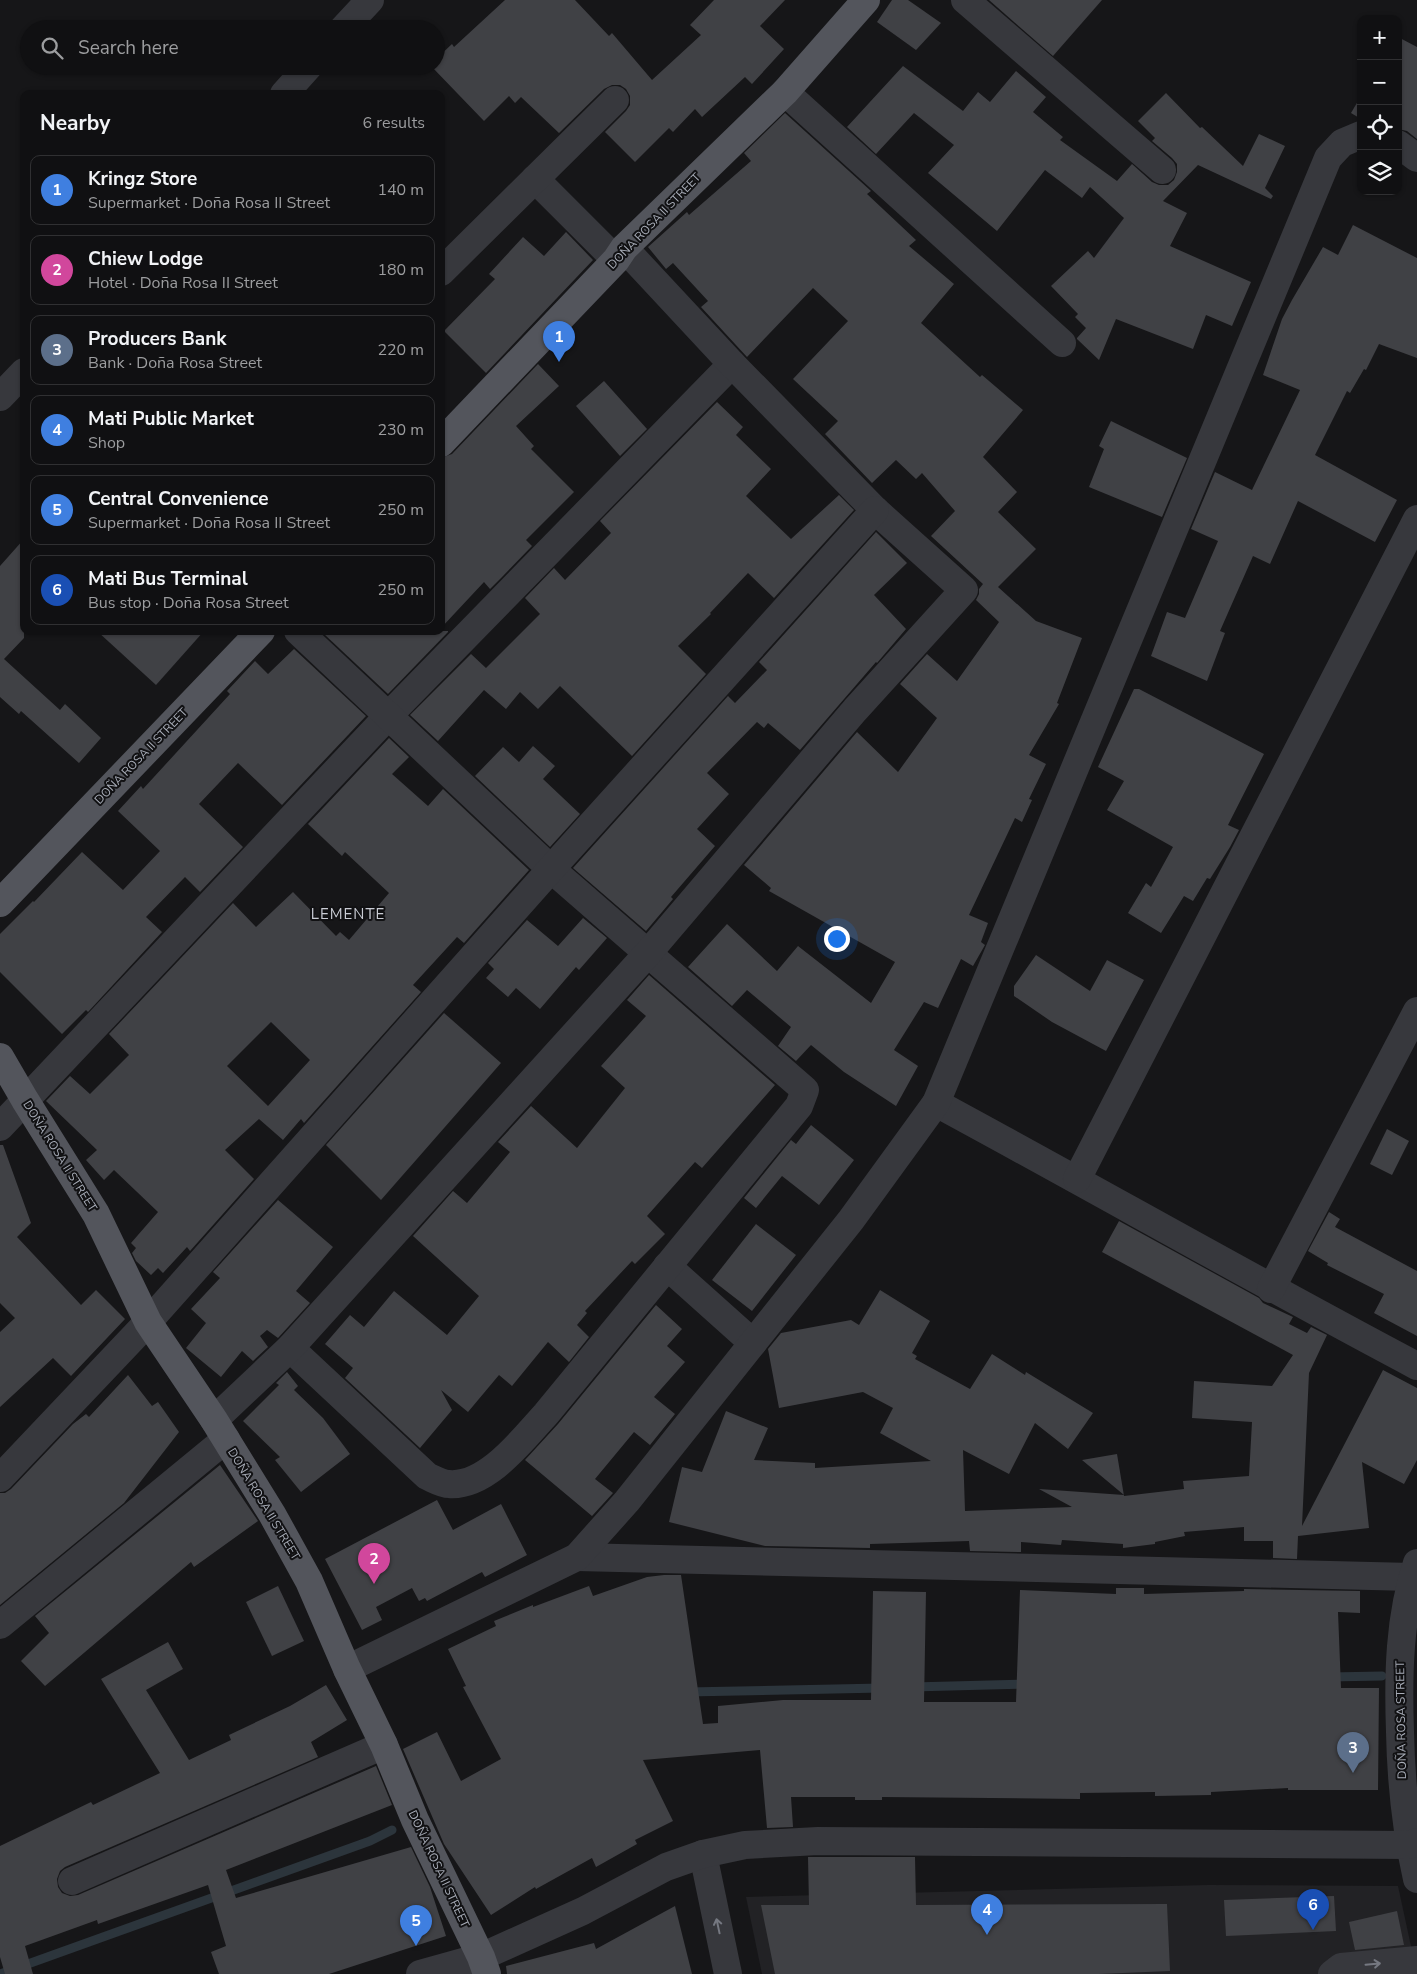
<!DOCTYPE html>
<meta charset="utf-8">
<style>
body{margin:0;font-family:"Nunito Sans",sans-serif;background:#19191b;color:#f1f3f6}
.controls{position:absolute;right:15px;top:15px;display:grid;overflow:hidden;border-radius:10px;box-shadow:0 1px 4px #0004}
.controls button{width:45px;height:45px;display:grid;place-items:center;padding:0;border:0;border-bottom:1px solid #303032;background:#101012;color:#f1f3f6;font:25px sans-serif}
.you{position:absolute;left:836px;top:938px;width:18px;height:18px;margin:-12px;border:4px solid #fff;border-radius:50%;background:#1a73e8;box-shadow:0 0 0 8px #1a73e833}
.badge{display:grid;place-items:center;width:32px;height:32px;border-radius:50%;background:#f2b134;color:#fff;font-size:16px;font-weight:700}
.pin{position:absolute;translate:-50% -41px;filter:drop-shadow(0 1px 2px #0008)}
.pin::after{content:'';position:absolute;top:26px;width:18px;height:15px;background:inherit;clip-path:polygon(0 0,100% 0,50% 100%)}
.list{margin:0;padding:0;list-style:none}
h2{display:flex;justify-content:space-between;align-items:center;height:65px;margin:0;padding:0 20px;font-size:21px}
h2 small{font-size:16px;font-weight:400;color:#9c9d9f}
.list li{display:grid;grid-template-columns:32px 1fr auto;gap:15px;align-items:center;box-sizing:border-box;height:70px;margin:0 10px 10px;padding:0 10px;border:1px solid #303032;border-radius:10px}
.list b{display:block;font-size:19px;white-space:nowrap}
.list p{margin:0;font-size:16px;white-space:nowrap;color:#9c9d9f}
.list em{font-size:16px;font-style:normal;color:#9c9d9f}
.icon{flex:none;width:28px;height:28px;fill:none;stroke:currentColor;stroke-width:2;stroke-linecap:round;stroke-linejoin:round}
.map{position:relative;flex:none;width:1417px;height:1974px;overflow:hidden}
.search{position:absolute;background:#101012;box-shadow:0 1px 4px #0004;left:20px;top:20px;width:425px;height:55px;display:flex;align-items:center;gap:12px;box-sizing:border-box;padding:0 18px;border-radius:28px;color:#9c9d9f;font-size:19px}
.panel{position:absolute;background:#101012;box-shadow:0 1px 4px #0004;left:20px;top:90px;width:425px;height:545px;border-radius:10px}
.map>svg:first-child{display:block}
</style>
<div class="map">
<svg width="1417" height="1974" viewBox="0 0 1417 1974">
<rect width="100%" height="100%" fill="#161618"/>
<!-- built -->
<path fill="#222225" d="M 1208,1885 L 1398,1886 L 1417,1974 L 762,1974 L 746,1897 Z"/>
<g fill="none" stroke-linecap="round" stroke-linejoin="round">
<!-- stream -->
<g stroke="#2c353c" stroke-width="9">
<path d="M 1329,1677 L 1382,1676"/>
<path d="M 912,1687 L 1027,1684"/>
<path d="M 687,1692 L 882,1688"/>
<path d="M 0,1974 L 370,1841 L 392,1830"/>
</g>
</g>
<!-- building -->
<g fill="#404145" fill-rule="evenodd">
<path d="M 505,0 L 575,0 L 609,36 L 612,33 L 652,80 L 701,35 L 690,25 L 714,0 L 785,0 L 760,26 L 784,49 L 752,84 L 745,77 L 702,117 L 695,109 L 673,132 L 669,128 L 635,162 L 605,132 L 626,111 L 630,105 L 630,96 L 626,89 L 620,85 L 612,85 L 604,89 L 559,133 L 521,97 L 515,103 L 509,96 L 484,121 L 431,66 L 436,66 L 436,59 L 452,44 L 454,47 Z"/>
<path d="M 892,0 L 908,0 L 941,23 L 916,50 L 877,22 Z"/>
<path d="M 989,0 L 1102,0 L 1053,56 Z"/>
<path d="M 1398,37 L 1417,47 L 1417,139 L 1407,131 L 1398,129 Z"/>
<path d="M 903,66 L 963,111 L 978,92 L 990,102 L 1016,71 L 1046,97 L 1033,112 L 1063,137 L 1060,140 L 1117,181 L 1132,164 L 1152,182 L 1159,185 L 1168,185 L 1174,180 L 1177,172 L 1177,164 L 1172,158 L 1152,141 L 1155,138 L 1138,121 L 1166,93 L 1200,128 L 1202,127 L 1243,166 L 1259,134 L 1285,146 L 1265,188 L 1273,196 L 1271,199 L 1198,165 L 1163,201 L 1187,213 L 1170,246 L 1251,282 L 1232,326 L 1206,315 L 1193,349 L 1116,319 L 1099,360 L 1077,339 L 1077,338 L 1086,328 L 1075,317 L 1078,314 L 1051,286 L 1088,251 L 1094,258 L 1124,218 L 1090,187 L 1082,198 L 1045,170 L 997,231 L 928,173 L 954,145 L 914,113 L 876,154 L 847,127 Z"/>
<path d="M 1361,96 L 1361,119 L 1351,113 Z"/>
<path d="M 785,113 L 871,191 L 867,194 L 916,240 L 909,246 L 954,284 L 921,323 L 980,377 L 982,375 L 1023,410 L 983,457 L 1017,492 L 998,512 L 1036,549 L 998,587 L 1036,621 L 1082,638 L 1057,703 L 1059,704 L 1029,755 L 1046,764 L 1029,799 L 1032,800 L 1022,822 L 1015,818 L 969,915 L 988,923 L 981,942 L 985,945 L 973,966 L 961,959 L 938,1008 L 924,1002 L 894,1050 L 918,1066 L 896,1106 L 844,1072 L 811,1045 L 796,1061 L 778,1046 L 791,1027 L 747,990 L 732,1006 L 688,967 L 727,924 L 777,971 L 798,946 L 871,1003 L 895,962 L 769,891 L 771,888 L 744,865 L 857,732 L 898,772 L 937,718 L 900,684 L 927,654 L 957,681 L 999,622 L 976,600 L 979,594 L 979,589 L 983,584 L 931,536 L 955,511 L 922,473 L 916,479 L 896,460 L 872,483 L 825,434 L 838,421 L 793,379 L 848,321 L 813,288 L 747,357 L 701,307 L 708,301 L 673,263 L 666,269 L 648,247 L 687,212 L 689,215 L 751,161 L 744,153 Z"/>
<path d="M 1353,225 L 1417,258 L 1417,358 L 1379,344 L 1366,370 L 1364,369 L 1350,393 L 1347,391 L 1315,455 L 1397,500 L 1375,542 L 1298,501 L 1270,564 L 1253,556 L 1220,631 L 1225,633 L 1207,681 L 1151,656 L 1167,612 L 1185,618 L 1218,541 L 1191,529 L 1215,472 L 1252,490 L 1300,390 L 1263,375 L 1282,319 L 1292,300 L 1323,247 L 1338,255 Z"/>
<path d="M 566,232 L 593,260 L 486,373 L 444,331 L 495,279 L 489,274 L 523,237 L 544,256 Z"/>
<path d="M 538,364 L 559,386 L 516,426 L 534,446 L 531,449 L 574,492 L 526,540 L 532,546 L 503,576 L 490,589 L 484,582 L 441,628 L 441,458 L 452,454 Z"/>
<path d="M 604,381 L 647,429 L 620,456 L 576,406 Z"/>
<path d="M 717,402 L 743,427 L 736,435 L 771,469 L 746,496 L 791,539 L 839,495 L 854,510 L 774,598 L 748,573 L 710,613 L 711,614 L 678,646 L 706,674 L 632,756 L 560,686 L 538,709 L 520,692 L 506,709 L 484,690 L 438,741 L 410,715 L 471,654 L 486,668 L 540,614 L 525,598 L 554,568 L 565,580 L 611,533 L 600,521 Z"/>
<path d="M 1111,421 L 1187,458 L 1162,517 L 1089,487 L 1104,449 L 1099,446 Z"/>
<path d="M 876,532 L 907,563 L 874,595 L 906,629 L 877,663 L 876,662 L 800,750 L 768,723 L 764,728 L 757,722 L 707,773 L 729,794 L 697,829 L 715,846 L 671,897 L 673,899 L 646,931 L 573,868 L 728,696 L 735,703 L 767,670 L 759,662 Z"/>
<path d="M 24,539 L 24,638 L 4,659 L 60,710 L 65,704 L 101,738 L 79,763 L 21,711 L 19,714 L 0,697 L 0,566 Z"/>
<path d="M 97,631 L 204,631 L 156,685 Z"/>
<path d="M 326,631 L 448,631 L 448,632 L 388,694 L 324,634 Z"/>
<path d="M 294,649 L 366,716 L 282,805 L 238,763 L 199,804 L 243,847 L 200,892 L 185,877 L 146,917 L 162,932 L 88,1012 L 86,1010 L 62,1034 L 0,972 L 0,934 L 33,901 L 34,902 L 82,852 L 123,890 L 160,851 L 118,811 L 141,786 L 143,789 L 230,694 L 227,691 L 255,661 L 268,674 Z"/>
<path d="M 1134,689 L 1139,689 L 1264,754 L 1228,825 L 1239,830 L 1230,847 L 1210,879 L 1207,878 L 1193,901 L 1184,896 L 1161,933 L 1128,913 L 1146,883 L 1151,887 L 1173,847 L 1107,810 L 1124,781 L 1098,767 Z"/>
<path d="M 389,738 L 409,757 L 392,774 L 428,806 L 443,789 L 529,870 L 464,943 L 457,937 L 413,985 L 421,992 L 304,1123 L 301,1119 L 283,1140 L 259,1119 L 225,1150 L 254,1179 L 190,1251 L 187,1247 L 163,1273 L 158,1268 L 151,1275 L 136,1261 L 132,1253 L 136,1248 L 131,1243 L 158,1212 L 114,1170 L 104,1180 L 86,1160 L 97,1150 L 46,1101 L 70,1076 L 90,1094 L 129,1055 L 109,1034 L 233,903 L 256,927 L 293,892 L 336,936 L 340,932 L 349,940 L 389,893 L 345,852 L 342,856 L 308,824 ZM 271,1022 L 310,1060 L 268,1106 L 227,1066 Z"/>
<path d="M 533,746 L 555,766 L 543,779 L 580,814 L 550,847 L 475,776 L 503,747 L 519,762 Z"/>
<path d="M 583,918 L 607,938 L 579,970 L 576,967 L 540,1009 L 516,988 L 508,997 L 486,978 L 494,969 L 488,963 L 527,920 L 558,946 Z"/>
<path d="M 1036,955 L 1090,991 L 1107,960 L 1144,980 L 1106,1051 L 1052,1022 L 1014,996 L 1014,986 Z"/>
<path d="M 649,975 L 775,1085 L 702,1168 L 695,1162 L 647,1216 L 665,1234 L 635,1264 L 632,1261 L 585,1311 L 587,1313 L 577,1325 L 589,1337 L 569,1362 L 548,1342 L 512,1386 L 499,1375 L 468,1412 L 441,1390 L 452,1410 L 420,1448 L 345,1378 L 353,1368 L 325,1344 L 350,1315 L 364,1327 L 394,1291 L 447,1335 L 479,1296 L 413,1236 L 453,1191 L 467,1203 L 510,1152 L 498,1142 L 531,1106 L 577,1148 L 625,1088 L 601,1066 L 646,1016 L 627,1000 Z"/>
<path d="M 444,1013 L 501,1063 L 381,1200 L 326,1145 Z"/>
<path d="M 811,1125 L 854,1160 L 819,1205 L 782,1176 L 756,1208 L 744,1198 L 791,1140 L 796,1144 Z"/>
<path d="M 1387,1129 L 1409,1141 L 1392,1175 L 1370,1164 Z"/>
<path d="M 0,1145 L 3,1145 L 31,1223 L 17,1237 L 81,1305 L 96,1290 L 125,1319 L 71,1376 L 53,1358 L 0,1407 L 0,1332 L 15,1318 L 0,1303 Z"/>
<path d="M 278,1200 L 333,1247 L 296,1291 L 310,1303 L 278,1338 L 267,1330 L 260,1336 L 268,1347 L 253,1361 L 242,1351 L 221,1377 L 186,1348 L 206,1323 L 191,1309 L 220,1278 L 213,1272 Z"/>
<path d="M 1329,1212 L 1340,1219 L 1335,1227 L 1417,1271 L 1417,1336 L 1374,1313 L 1384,1294 L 1327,1265 L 1328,1263 L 1308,1251 Z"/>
<path d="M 1119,1221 L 1259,1298 L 1263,1303 L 1293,1317 L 1289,1324 L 1307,1333 L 1311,1327 L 1327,1335 L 1309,1373 L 1302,1526 L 1383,1370 L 1417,1388 L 1417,1460 L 1404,1484 L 1362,1462 L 1369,1528 L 1298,1536 L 1297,1559 L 1273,1558 L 1273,1541 L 1244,1541 L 1244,1527 L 1184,1532 L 1185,1536 L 1155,1542 L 1155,1544 L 1123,1548 L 1123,1544 L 1062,1540 L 1061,1545 L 1021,1542 L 1021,1552 L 970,1551 L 969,1541 L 870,1544 L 870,1548 L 765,1546 L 669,1522 L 682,1467 L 702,1472 L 726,1411 L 768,1428 L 754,1460 L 815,1463 L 815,1468 L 931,1461 L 880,1433 L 893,1408 L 863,1392 L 779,1408 L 768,1349 L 781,1333 L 851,1320 L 859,1325 L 880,1290 L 930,1321 L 912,1353 L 917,1356 L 915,1359 L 970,1389 L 992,1354 L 1025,1375 L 1026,1372 L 1093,1413 L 1068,1449 L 1035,1423 L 1009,1474 L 963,1450 L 965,1511 L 1072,1507 L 1039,1489 L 1124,1495 L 1082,1460 L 1117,1454 L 1124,1496 L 1184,1489 L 1183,1481 L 1249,1476 L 1252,1422 L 1192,1418 L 1194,1381 L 1272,1386 L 1293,1355 L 1102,1252 Z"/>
<path d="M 756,1224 L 796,1255 L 752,1311 L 712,1280 Z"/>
<path d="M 656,1305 L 682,1329 L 667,1346 L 685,1362 L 654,1397 L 675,1414 L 650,1445 L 634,1432 L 595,1479 L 613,1493 L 592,1516 L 525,1460 L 558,1424 Z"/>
<path d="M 287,1372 L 298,1386 L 294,1390 L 323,1418 L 350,1454 L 301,1492 L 275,1460 L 280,1457 L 243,1421 L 279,1385 L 276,1383 Z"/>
<path d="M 128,1375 L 152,1406 L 158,1402 L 179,1432 L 124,1503 L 0,1605 L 0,1493 L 5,1493 L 11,1489 L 73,1424 L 86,1414 L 89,1417 Z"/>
<path d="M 220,1465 L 258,1521 L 194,1567 L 191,1562 L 45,1686 L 21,1661 L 49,1633 L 35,1616 Z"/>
<path d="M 437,1500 L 453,1530 L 501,1504 L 527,1555 L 485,1577 L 482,1572 L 427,1601 L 425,1598 L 419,1601 L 412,1588 L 376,1607 L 382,1620 L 362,1630 L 325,1559 Z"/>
<path d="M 664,1575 L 681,1575 L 703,1724 L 718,1723 L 718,1706 L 783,1700 L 871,1700 L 873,1591 L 926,1592 L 924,1702 L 1016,1702 L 1020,1590 L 1116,1594 L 1116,1588 L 1144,1588 L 1144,1594 L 1244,1591 L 1244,1589 L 1360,1591 L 1360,1613 L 1338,1612 L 1341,1688 L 1379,1688 L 1378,1790 L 1288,1790 L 1288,1788 L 1211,1792 L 1211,1795 L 1155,1796 L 1155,1792 L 1080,1793 L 1080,1799 L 882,1797 L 882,1800 L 855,1800 L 855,1797 L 791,1797 L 793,1827 L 767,1828 L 760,1750 L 643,1760 L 673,1821 L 635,1840 L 637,1844 L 596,1867 L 592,1858 L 536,1889 L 535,1887 L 491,1915 L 444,1844 L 403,1749 L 437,1732 L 461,1781 L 501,1759 L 463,1687 L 466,1686 L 448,1649 L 496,1626 L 494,1621 L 533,1605 L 533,1607 L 589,1586 L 593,1596 L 647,1577 Z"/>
<path d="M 278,1586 L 304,1641 L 272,1656 L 246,1602 Z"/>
<path d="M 168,1642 L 183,1669 L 146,1690 L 189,1760 L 231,1740 L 229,1735 L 290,1706 L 326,1685 L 347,1720 L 311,1742 L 318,1757 L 65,1867 L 60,1871 L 57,1879 L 58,1887 L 62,1893 L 70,1896 L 78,1895 L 376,1766 L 392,1805 L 226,1870 L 236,1898 L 411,1847 L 430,1887 L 446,1936 L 329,1974 L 219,1974 L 211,1952 L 226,1946 L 208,1885 L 98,1924 L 97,1920 L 25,1946 L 33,1974 L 5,1974 L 0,1957 L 0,1846 L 91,1802 L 93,1805 L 160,1773 L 101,1679 Z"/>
<path d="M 808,1857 L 915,1857 L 916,1905 L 1167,1904 L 1170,1971 L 1099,1974 L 775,1974 L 761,1905 L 809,1905 Z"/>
<path d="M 1334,1896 L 1336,1931 L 1226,1936 L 1224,1900 Z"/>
<path d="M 675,1906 L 692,1974 L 507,1974 L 506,1966 L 594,1943 L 596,1949 Z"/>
<path d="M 1397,1911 L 1404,1945 L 1355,1950 L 1349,1922 Z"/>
</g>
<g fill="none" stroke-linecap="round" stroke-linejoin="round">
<!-- minor -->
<g stroke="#37383d" stroke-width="28">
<path d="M 965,0 L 1162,170"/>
<path d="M 343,29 L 370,0"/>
<path d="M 785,92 L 1062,343"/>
<path d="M 284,94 L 309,66"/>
<path d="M 1398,144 L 1417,158"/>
<path d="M 535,179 L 616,260"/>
<path d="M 441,272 L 615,100"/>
<path d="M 0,397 L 24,372"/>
<path d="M 936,1103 C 1097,1190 1256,1281 1417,1366"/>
<path d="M 0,1127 L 389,715 L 732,364"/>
<path d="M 1077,1179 L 1417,519"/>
<path d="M 667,1266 L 753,1343"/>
<path d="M 1271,1289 L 1417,1011"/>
<path d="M 290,1348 L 427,1476 C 434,1479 442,1484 449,1484 C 487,1487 523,1439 546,1414 L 799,1106 L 805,1090 L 551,869 L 298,631"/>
<path d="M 214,1420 L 290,1348 L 649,952 L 855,710 L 964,590 L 875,510 L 732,364 L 624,248"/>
<path d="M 0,1478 L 148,1322 L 551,869 L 875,510"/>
<path d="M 577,1557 L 1412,1577"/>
<path d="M 1417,1563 C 1399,1617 1398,1675 1400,1732 C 1401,1782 1406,1830 1417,1879"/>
<path d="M 0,1625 L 226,1439"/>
<path d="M 347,1669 L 577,1557 L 627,1501 L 851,1220 L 936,1103 L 1328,158 L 1342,143 L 1361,135"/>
<path d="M 703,1854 L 728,1974"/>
<path d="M 72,1881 L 384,1745"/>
<path d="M 420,1974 L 481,1957 L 583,1911 L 666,1867 L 703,1854 L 745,1845 L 818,1841 L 1409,1845 L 1417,1842"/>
<path d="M 1332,1974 L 1341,1967 L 1417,1960"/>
</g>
<!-- major -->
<g stroke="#53555c" stroke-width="28">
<path d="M 441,443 L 616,260 L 624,248 L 785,92 L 866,0"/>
<path d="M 0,903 L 261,631"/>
<path d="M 0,1057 L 25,1100 L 96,1214 L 148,1322 L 214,1420 L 272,1514 L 309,1581 L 347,1669 L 384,1745 L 415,1820 L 481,1957 L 487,1974"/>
</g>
</g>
<!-- one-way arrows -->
<defs><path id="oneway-shaft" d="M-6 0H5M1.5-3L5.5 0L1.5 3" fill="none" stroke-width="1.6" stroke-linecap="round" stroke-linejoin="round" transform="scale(1.25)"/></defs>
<g stroke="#757881">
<use href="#oneway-shaft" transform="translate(718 1926) rotate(-102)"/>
<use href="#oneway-shaft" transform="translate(1373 1964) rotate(-5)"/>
</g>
<g text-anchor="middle" stroke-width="4" stroke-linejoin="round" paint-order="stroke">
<!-- street labels -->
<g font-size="12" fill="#a8adb8" stroke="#111113">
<text transform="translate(654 221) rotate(-46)" y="4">DOÑA ROSA II STREET</text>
<text transform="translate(141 756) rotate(-46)" y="4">DOÑA ROSA II STREET</text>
<text transform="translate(60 1156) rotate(58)" y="4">DOÑA ROSA II STREET</text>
<text transform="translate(264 1504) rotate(59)" y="4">DOÑA ROSA II STREET</text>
<text transform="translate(1401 1720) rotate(-91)" y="4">DOÑA ROSA STREET</text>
<text transform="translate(439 1869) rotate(65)" y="4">DOÑA ROSA II STREET</text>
</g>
<!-- quarter labels -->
<g font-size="15" letter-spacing="1" fill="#c9ccd4" stroke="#111113">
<text x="348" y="919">LEMENTE</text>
</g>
</g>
</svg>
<div class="controls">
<button>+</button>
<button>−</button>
<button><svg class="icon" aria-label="locate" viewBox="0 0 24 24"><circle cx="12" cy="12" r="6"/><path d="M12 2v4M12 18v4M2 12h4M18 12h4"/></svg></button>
<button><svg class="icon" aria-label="layers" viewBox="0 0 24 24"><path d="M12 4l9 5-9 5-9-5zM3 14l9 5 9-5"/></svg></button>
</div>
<div class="you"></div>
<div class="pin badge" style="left:559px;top:362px;background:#3f7fe0">1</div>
<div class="pin badge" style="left:374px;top:1584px;background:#d1479c">2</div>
<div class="pin badge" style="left:1353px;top:1773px;background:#5c6f8a">3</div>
<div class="pin badge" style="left:987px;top:1935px;background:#3f7fe0">4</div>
<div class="pin badge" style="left:416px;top:1946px;background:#3f7fe0">5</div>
<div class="pin badge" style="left:1313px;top:1930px;background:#1a4fb4">6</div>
<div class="search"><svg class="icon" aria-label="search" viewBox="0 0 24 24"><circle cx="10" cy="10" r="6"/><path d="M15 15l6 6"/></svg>Search here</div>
<section class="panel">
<h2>Nearby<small>6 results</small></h2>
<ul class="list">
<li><span class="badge" style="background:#3f7fe0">1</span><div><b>Kringz Store</b><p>Supermarket · Doña Rosa II Street</p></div><em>140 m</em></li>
<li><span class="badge" style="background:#d1479c">2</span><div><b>Chiew Lodge</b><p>Hotel · Doña Rosa II Street</p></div><em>180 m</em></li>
<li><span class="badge" style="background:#5c6f8a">3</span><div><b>Producers Bank</b><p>Bank · Doña Rosa Street</p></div><em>220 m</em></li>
<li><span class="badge" style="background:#3f7fe0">4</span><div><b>Mati Public Market</b><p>Shop</p></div><em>230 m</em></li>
<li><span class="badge" style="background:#3f7fe0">5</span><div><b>Central Convenience</b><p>Supermarket · Doña Rosa II Street</p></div><em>250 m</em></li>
<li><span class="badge" style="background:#1a4fb4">6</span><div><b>Mati Bus Terminal</b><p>Bus stop · Doña Rosa Street</p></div><em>250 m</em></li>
</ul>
</section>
</div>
